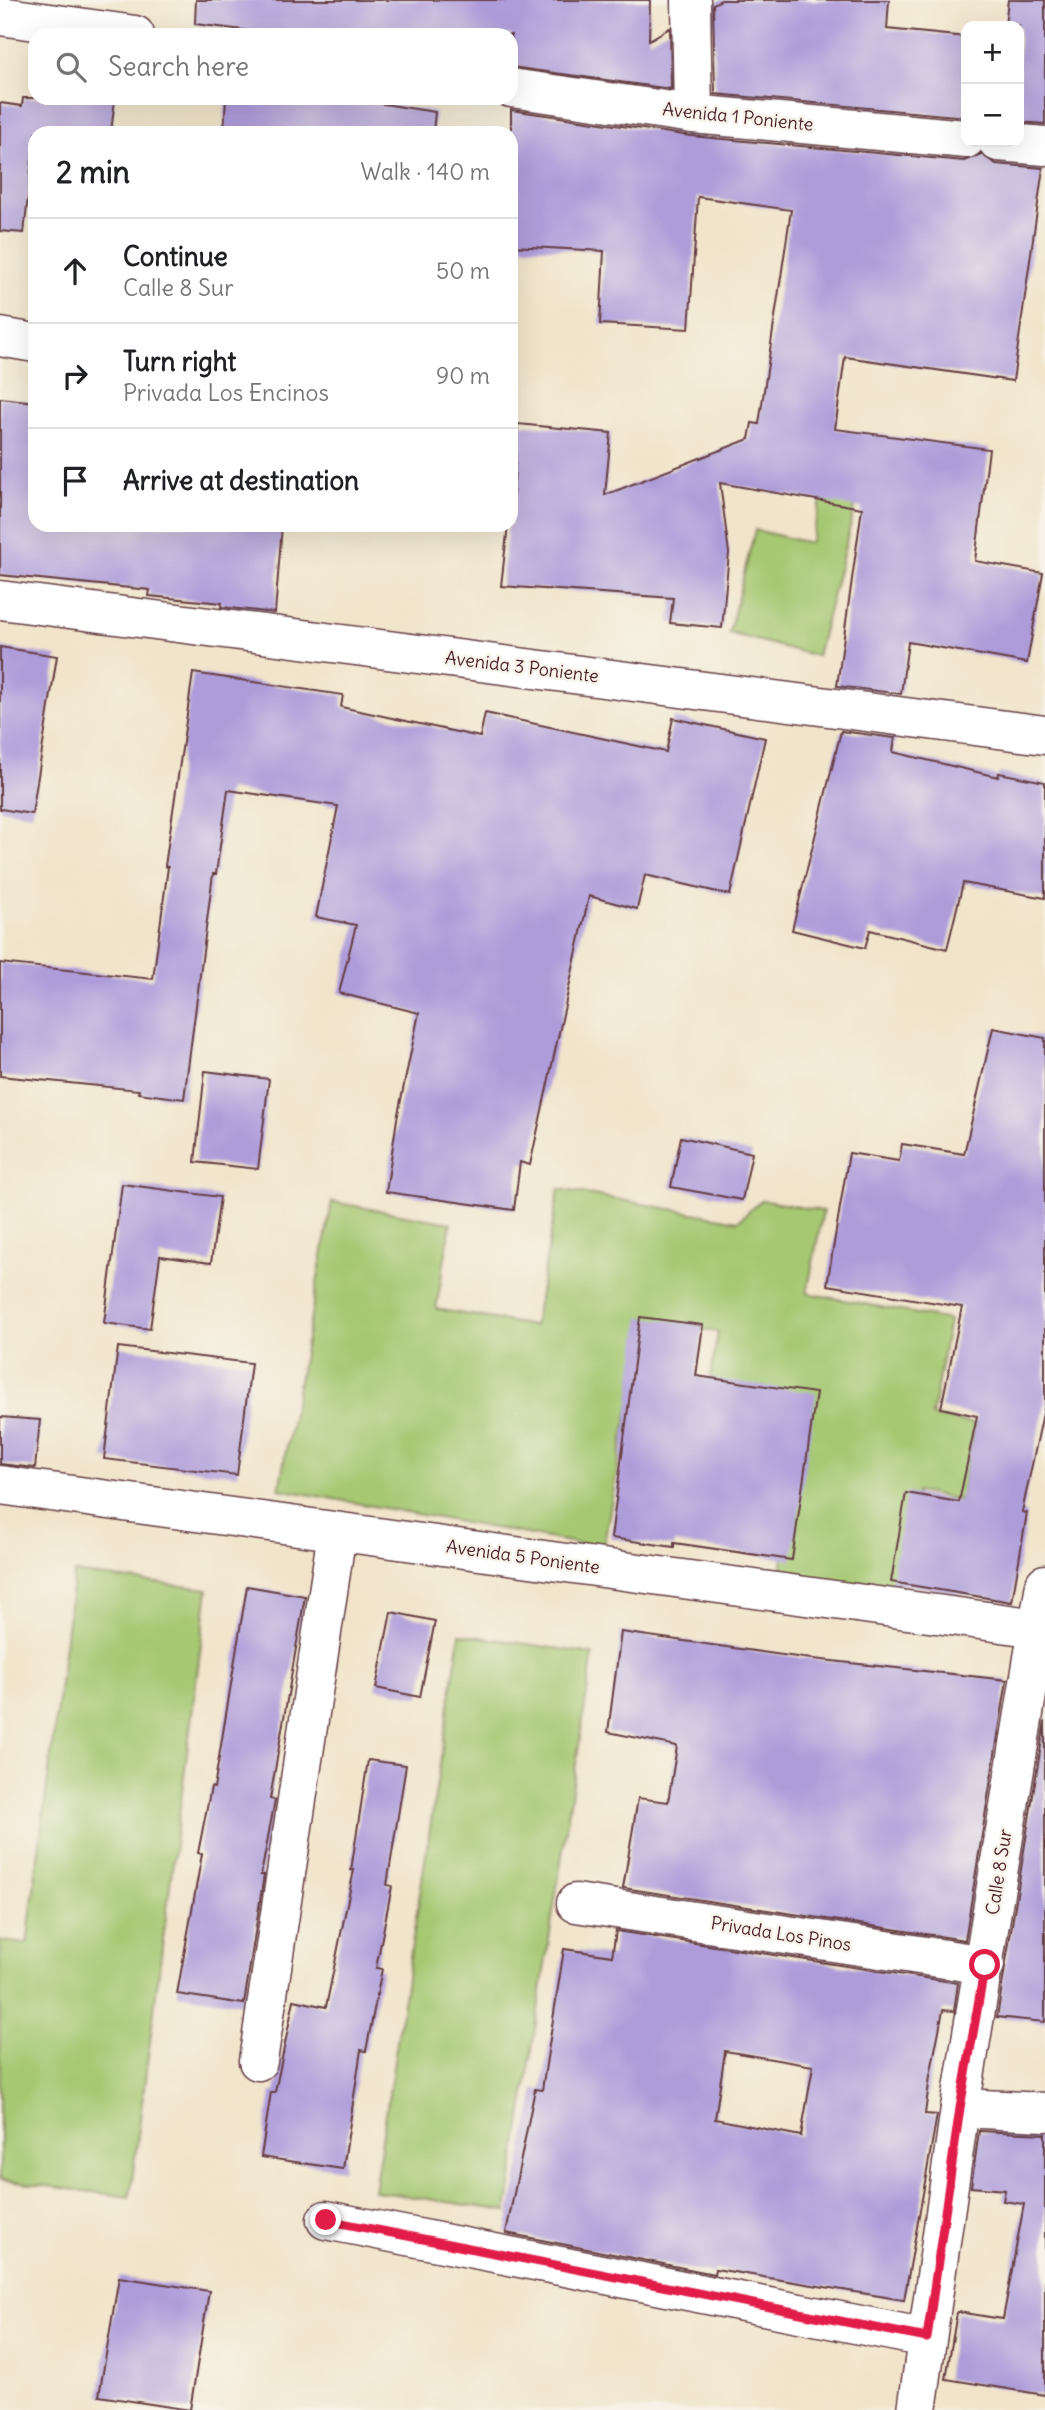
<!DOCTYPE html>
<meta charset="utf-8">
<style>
body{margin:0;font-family:Delius,sans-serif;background:#f6f6f6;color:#202124}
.controls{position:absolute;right:21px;top:21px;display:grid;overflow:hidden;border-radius:14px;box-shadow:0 7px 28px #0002}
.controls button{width:63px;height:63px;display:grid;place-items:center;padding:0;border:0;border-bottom:2px solid #e0e0e0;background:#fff;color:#202124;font:35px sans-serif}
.stop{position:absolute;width:21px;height:21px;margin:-16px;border:5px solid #e11d48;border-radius:50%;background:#fff}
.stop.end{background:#e11d48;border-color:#fff;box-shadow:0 2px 7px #0008}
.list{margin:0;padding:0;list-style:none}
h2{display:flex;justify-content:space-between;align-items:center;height:91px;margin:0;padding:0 28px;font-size:30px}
h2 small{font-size:23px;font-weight:400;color:#757577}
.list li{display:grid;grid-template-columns:46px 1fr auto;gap:21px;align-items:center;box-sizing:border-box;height:105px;padding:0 28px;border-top:2px solid #e0e0e0}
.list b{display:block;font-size:26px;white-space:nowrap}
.list p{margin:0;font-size:23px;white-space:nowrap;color:#757577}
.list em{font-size:23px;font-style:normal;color:#757577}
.icon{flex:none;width:38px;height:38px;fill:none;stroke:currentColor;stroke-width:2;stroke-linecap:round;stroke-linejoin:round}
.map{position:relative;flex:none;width:1045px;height:2410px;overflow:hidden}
.search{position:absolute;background:#fff;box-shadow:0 7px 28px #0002;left:28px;top:28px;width:490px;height:77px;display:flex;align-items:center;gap:18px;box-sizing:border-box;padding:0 24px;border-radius:21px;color:#757577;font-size:26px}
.panel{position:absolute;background:#fff;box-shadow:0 7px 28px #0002;left:28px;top:126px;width:490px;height:406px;border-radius:21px}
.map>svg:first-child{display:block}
</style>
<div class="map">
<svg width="1045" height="2410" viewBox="0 0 1045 2410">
<rect width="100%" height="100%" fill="#f7f3e8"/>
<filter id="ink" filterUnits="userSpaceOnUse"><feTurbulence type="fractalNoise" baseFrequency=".0143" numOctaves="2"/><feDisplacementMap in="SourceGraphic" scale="14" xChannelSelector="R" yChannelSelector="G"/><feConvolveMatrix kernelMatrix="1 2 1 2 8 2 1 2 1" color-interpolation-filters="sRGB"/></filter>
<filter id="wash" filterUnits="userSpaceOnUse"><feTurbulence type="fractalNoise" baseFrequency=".00686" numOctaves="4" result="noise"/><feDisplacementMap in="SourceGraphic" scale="28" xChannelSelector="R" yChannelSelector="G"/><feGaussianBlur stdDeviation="1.57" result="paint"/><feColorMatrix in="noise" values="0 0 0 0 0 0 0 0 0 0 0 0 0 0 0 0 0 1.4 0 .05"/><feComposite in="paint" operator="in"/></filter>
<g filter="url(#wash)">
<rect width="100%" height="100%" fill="#f1e4ca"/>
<!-- green -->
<g fill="#a6c872" stroke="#78744e" stroke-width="2">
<path d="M 834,452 L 867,460 L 817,656 L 729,633 L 755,530 L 810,543 Z"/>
<path d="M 559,1189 L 738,1221 L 761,1200 L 823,1211 L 807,1293 L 949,1320 L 932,1416 L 975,1424 L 960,1500 L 917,1492 L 897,1602 L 779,1580 L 812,1398 L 710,1379 L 718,1332 L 645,1319 L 603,1548 L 279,1489 L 332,1202 L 451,1223 L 436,1309 L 534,1326 Z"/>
<path d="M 74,1573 L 208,1589 L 130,2197 L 0,2180 L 0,1941 L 27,1944 Z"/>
<path d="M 460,1634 L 593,1654 L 507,2211 L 374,2191 Z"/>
</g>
<g id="blocks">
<!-- building -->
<g fill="#ae9cda" fill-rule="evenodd">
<path d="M 196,0 L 650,0 L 649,40 L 670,28 L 671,89 L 511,67 L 511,35 L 285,35 L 195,24 Z"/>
<path d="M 721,0 L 889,0 L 887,29 L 966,37 L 966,117 L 715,94 L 713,4 Z"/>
<path d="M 1008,0 L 1045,0 L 1045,124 L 1019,122 L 1019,26 L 1005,26 Z"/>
<path d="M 23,98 L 115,98 L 111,133 L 35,133 L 24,233 L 0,231 L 0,103 L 22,106 Z"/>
<path d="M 226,98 L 346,98 L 435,112 L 433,133 L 224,133 Z"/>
<path d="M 511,110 L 691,136 L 964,161 L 981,154 L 996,164 L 1043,168 L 1013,381 L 845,357 L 835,429 L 989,449 L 975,561 L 1043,573 L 1027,663 L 908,642 L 901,694 L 837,686 L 862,508 L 720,483 L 729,553 L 722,628 L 670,623 L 673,598 L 501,586 L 508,525 L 511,525 L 518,424 L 611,433 L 605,495 L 749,439 L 752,423 L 759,424 L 791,210 L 698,197 L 689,329 L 600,324 L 604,251 L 511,246 Z"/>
<path d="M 0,398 L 35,402 L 35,525 L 282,525 L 275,613 L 221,607 L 222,603 L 149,596 L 150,590 L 0,575 Z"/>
<path d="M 0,647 L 57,656 L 32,814 L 0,809 Z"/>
<path d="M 193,673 L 343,695 L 341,707 L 480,737 L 485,713 L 666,752 L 673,718 L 765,738 L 730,895 L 645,875 L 637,909 L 589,896 L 530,1165 L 520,1162 L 514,1210 L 386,1192 L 397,1119 L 419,1013 L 339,993 L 356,925 L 316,917 L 338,806 L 228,790 L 216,874 L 213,874 L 184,1099 L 138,1093 L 139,1090 L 0,1076 L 0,963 L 153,979 L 168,867 L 165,866 Z"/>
<path d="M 841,731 L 895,738 L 893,752 L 998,777 L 999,773 L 1045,782 L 1045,898 L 963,883 L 947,949 L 870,930 L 865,948 L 792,930 Z"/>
<path d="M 993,1028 L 1045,1038 L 1045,1404 L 1022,1512 L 1027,1513 L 1012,1602 L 891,1582 L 906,1493 L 959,1502 L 977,1416 L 941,1408 L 962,1307 L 827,1285 L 849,1153 L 899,1161 L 902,1144 L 964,1154 Z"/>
<path d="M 205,1071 L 269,1079 L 258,1169 L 195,1162 Z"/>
<path d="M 681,1137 L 752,1153 L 742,1200 L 671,1187 Z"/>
<path d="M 122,1184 L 220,1197 L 211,1263 L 160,1256 L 150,1329 L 104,1323 Z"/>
<path d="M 640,1317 L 703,1325 L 696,1376 L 816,1393 L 792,1560 L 674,1543 L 674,1547 L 611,1538 Z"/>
<path d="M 118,1347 L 251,1363 L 237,1475 L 104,1459 Z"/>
<path d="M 0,1417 L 40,1420 L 35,1468 L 0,1464 Z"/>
<path d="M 247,1586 L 305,1596 L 270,1799 L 275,1800 L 261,1875 L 264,1875 L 244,2004 L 177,1994 L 202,1854 L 198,1853 L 211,1787 L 214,1788 Z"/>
<path d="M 391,1612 L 435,1621 L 420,1697 L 376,1688 Z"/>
<path d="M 621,1632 L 804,1658 L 1007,1680 L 965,1940 L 623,1888 L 638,1798 L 668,1802 L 677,1746 L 608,1732 Z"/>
<path d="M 1045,1721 L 1045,2022 L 997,2017 Z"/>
<path d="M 368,1760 L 406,1765 L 387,1885 L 392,1886 L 376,1968 L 382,1969 L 366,2051 L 361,2050 L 343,2169 L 261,2157 L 271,2092 L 275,2092 L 294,2000 L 326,2007 L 354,1870 L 351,1870 Z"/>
<path d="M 616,1931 L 958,1983 L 954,2011 L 943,2010 L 930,2076 L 925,2114 L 937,2115 L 904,2300 L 715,2269 L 714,2274 L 506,2233 L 535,2089 L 542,2090 L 564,1949 L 612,1956 ZM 725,2051 L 813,2066 L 801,2136 L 715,2119 Z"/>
<path d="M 979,2131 L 1045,2134 L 1045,2395 L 946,2379 L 957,2312 L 1003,2319 L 1024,2204 L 1003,2201 L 1005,2190 L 971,2187 Z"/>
<path d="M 119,2277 L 209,2291 L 190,2410 L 99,2396 Z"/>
</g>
</g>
</g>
<g filter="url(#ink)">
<use href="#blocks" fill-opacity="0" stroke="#633d43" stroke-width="2"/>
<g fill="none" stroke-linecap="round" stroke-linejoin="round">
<!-- minor casing -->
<g stroke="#633d43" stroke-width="41">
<g id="minor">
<path d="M 691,0 L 693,114"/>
<path d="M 0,16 L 135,35"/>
<path d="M 511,88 L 693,114 L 966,139"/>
<path d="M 998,142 L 1045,146"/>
<path d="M 0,337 L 35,343"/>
<path d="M 0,600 L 1045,735"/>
<path d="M 0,1485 L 1045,1629"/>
<path d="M 576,1903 L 985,1965"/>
<path d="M 258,2061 L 337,1532"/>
<path d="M 960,2108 L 1045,2112"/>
<path d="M 326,2220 L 927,2338"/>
<path d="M 917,2410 L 960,2108 L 1045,1584"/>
</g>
</g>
<!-- minor -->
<use href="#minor" stroke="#fff" stroke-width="38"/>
</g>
</g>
<g fill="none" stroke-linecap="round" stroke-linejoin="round" filter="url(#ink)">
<!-- route -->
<path stroke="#e11d48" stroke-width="9" d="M 326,2220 L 927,2338 L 960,2108 L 985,1965"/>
</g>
<g text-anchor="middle" stroke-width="5" stroke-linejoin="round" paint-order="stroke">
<!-- street labels -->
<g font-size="18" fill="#4a1f2b" stroke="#f7f3e8">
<text transform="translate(738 117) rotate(6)" y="6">Avenida 1 Poniente</text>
<text transform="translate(522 667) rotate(7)" y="6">Avenida 3 Poniente</text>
<text transform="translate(523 1557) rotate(8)" y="6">Avenida 5 Poniente</text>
<text transform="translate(999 1872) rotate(-81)" y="6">Calle 8 Sur</text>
<text transform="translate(781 1934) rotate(9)" y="6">Privada Los Pinos</text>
</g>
</g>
</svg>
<div class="controls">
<button>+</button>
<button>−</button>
</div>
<div class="stop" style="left:985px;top:1965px"></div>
<div class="stop end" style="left:326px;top:2220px"></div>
<div class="search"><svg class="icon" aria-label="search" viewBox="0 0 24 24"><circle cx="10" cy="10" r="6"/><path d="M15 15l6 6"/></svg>Search here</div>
<section class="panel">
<h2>2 min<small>Walk · 140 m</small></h2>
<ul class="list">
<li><svg class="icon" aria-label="ahead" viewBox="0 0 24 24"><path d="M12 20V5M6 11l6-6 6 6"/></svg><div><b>Continue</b><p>Calle 8 Sur</p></div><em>50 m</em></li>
<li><svg class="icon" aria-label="right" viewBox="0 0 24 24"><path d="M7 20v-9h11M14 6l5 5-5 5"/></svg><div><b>Turn right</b><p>Privada Los Encinos</p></div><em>90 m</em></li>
<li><svg class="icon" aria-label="arrive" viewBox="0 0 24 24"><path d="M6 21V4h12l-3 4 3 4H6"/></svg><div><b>Arrive at destination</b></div></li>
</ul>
</section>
</div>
